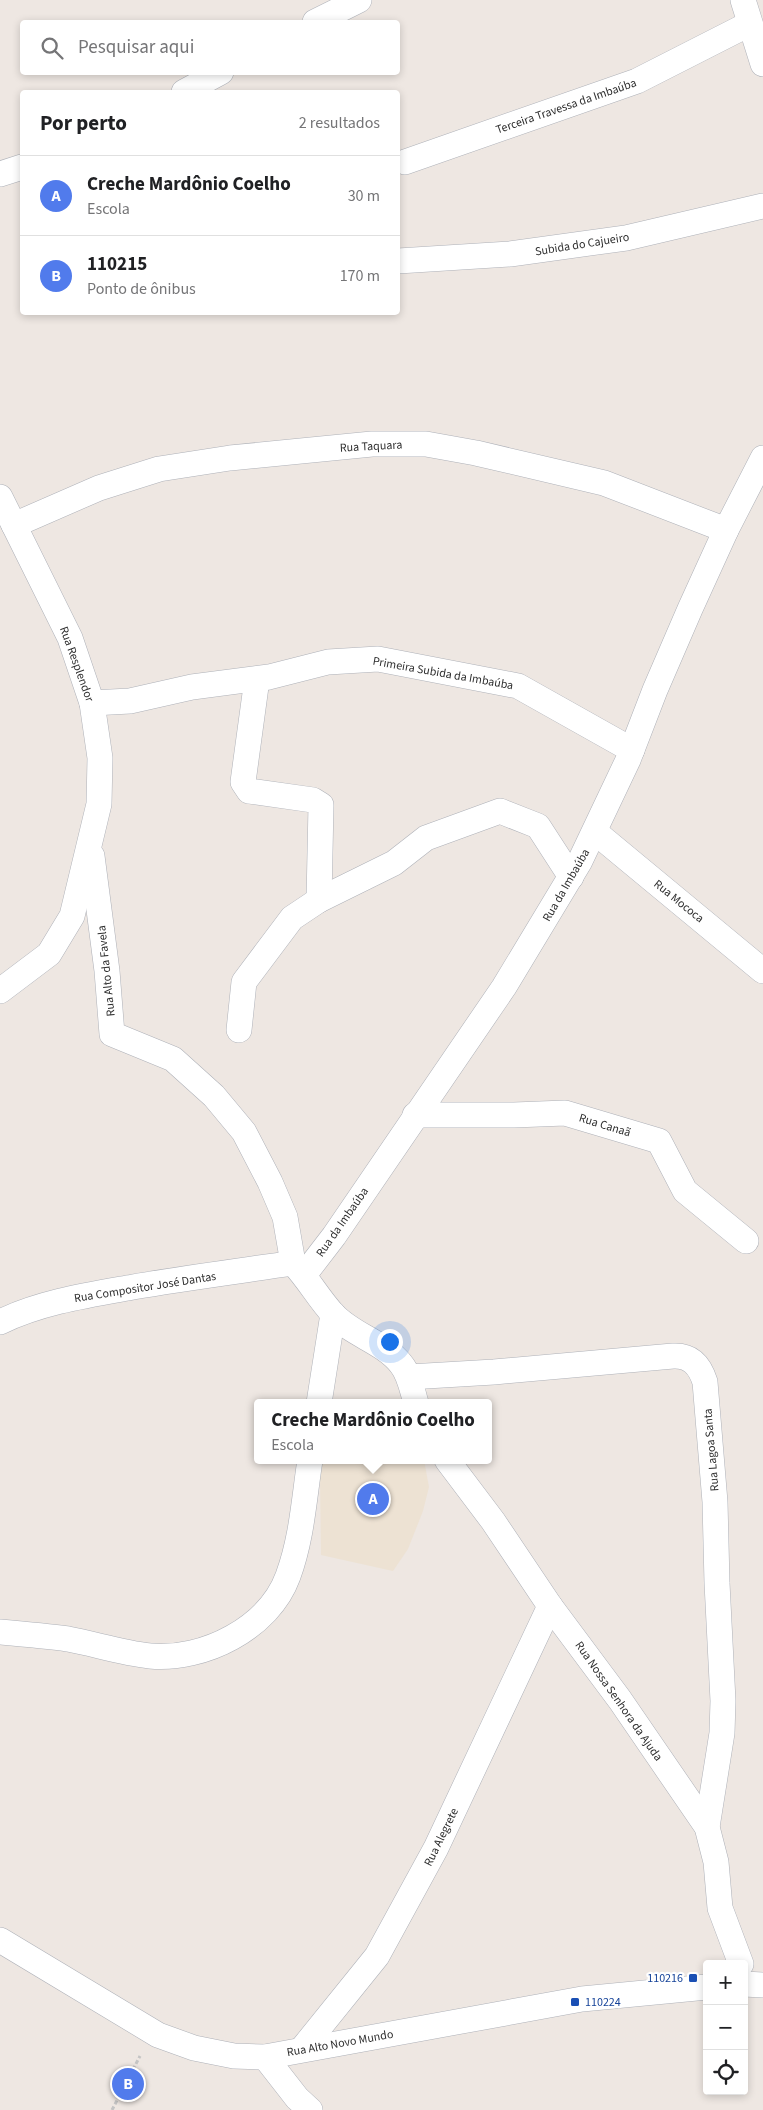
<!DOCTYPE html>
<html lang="pt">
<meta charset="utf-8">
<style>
body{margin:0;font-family:"Source Sans 3",sans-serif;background:#f2f2f2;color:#202124}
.controls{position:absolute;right:15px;bottom:15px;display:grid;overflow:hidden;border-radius:5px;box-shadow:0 2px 8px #0003}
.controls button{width:45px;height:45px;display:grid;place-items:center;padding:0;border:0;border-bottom:1px solid #e0e0e0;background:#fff;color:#202124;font:25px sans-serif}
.you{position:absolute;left:389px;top:1341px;width:18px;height:18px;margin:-12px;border:4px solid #fff;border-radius:50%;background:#1a73e8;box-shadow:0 0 0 8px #1a73e833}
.badge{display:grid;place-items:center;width:32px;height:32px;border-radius:50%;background:#517bec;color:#fff;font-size:16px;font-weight:700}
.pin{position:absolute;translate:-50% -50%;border:2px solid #fff;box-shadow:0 1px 5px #0006}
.popup{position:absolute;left:254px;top:1399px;width:238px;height:65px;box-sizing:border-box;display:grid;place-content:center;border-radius:5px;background:#fff;filter:drop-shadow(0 1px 4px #0005);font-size:16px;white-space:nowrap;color:#757577}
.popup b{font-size:19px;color:#202124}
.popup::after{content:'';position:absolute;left:50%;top:100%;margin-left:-10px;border:10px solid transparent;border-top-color:#fff}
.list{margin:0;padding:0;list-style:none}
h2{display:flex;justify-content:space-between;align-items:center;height:65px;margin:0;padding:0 20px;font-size:21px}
h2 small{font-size:16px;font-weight:400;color:#757577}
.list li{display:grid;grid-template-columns:32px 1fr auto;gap:15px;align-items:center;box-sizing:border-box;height:80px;padding:0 20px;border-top:1px solid #e0e0e0}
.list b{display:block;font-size:19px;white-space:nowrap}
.list p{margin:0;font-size:16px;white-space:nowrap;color:#757577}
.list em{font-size:16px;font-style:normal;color:#757577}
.icon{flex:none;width:28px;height:28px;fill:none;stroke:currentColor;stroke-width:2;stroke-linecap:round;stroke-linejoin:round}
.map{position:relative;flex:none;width:763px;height:2110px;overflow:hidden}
.search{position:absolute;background:#fff;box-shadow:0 2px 8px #0003;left:20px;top:20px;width:380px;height:55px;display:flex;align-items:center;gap:12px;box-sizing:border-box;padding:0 18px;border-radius:5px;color:#757577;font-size:19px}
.panel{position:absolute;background:#fff;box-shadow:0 2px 8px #0003;left:20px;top:90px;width:380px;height:225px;border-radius:5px}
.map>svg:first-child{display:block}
</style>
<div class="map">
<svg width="763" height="2110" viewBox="0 0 763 2110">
<rect width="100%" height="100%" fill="#eee7e2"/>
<!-- education -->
<path fill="#ede2d3" d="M 322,1460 L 424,1460 L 429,1487 L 423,1511 L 408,1549 L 393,1571 L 321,1555 L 320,1477 Z"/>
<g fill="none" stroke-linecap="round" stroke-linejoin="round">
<!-- street casing -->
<g stroke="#aeb1b8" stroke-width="26">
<g id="street">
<path d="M 743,0 L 763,64"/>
<path d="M 315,22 L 359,0"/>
<path d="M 184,92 L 221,72"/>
<path d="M 405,162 L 637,81 L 749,24"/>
<path d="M 0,174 L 22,167"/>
<path d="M 398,261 L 510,254 L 626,238 L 763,206"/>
<path d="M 0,497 L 70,638 L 92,703 L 100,758 L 99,804 L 72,916 L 49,954 L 0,991"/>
<path d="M 14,525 L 99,488 L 159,469 L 230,458 L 372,444 L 426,444 L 476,453 L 604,483 L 726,530"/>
<path d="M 257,679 L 243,782 L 249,791 L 313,800 L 321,805 L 319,900"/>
<path d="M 92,703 L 130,701 L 192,687 L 269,677 L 328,662 L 378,659 L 518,686 L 632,750"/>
<path d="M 595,832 L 763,971"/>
<path d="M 92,856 L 107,971 L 112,1034 L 173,1059 L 214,1096 L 244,1132 L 270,1182 L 285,1217 L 293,1263"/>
<path d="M 239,1030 L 244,982 L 292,918 L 319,900 L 394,863 L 426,838 L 500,811 L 538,826 L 571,877"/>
<path d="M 415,1115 L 514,1115 L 565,1113 L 659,1141 L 685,1191 L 746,1241"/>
<path d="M 293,1263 C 308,1279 319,1299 333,1314 C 352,1335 384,1342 401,1364 C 410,1375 412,1390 416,1403"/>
<path d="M 304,1275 L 334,1236 L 504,987 L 580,861 L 628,760 L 655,690 L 690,609 L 726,530 L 763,458"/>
<path d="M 0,1322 C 41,1302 88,1295 133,1287 C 186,1278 240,1271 293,1263"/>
<path d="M 409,1377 L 494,1372 L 673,1356 C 691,1355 700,1366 705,1382 L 715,1502 L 717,1583 L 723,1701 L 722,1733 L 707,1827"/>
<path d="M 319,1403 L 333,1314"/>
<path d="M 447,1460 L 493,1521 L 550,1606 L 620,1700 L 707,1827 L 716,1862 L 720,1908 L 741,1964"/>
<path d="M 0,1632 C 23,1634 46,1636 68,1639 C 95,1644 122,1653 150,1656 C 204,1661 269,1628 288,1576 C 302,1538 304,1499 310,1460"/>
<path d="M 0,1940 L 158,2035 L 194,2048 L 234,2056 L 265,2057 L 582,1999 L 707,1987"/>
<path d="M 744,1984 L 763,1985"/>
<path d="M 302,2049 L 377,1956 L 436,1848 L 550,1606"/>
<path d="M 265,2057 L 297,2098 L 310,2110"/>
</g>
</g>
<!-- path -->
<path stroke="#c4c4c4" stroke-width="3" stroke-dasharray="4 2.5" stroke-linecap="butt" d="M 112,2110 L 140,2056"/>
<!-- street -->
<use href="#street" stroke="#fff" stroke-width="25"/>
</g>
<!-- markers -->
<g fill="#1a4fb4" stroke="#fff" stroke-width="2">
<rect x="688" y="1973" width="10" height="10" rx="2.5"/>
<rect x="570" y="1997" width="10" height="10" rx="2.5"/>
</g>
<g text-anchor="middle" stroke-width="4.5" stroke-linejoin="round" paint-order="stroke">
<!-- street labels -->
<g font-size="12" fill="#2e2e2e" stroke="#fff">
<text transform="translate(566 106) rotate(-19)" y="4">Terceira Travessa da Imbaúba</text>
<text transform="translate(582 244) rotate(-9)" y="4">Subida do Cajueiro</text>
<text transform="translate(371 446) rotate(-3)" y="4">Rua Taquara</text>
<text transform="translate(77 664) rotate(70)" y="4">Rua Resplendor</text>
<text transform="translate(443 673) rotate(10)" y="4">Primeira Subida da Imbaúba</text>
<text transform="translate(566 885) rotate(-60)" y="4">Rua da Imbaúba</text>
<text transform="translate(679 901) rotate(39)" y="4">Rua Mococa</text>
<text transform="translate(106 971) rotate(-96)" y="4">Rua Alto da Favela</text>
<text transform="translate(605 1125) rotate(17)" y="4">Rua Canaã</text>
<text transform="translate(342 1222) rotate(-55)" y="4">Rua da Imbaúba</text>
<text transform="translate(145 1287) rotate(-9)" y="4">Rua Compositor José Dantas</text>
<text transform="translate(711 1450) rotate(-95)" y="4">Rua Lagoa Santa</text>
<text transform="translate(619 1701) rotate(55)" y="4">Rua Nossa Senhora da Ajuda</text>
<text transform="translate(441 1837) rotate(-64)" y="4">Rua Alegrete</text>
<text transform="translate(340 2043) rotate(-10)" y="4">Rua Alto Novo Mundo</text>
</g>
<!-- transit labels -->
<g font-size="12" fill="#164399" stroke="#fff" text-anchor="end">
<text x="683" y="1982">110216</text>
<text x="585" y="2006" text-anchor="start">110224</text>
</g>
</g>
</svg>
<div class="controls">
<button>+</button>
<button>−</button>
<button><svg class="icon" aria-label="locate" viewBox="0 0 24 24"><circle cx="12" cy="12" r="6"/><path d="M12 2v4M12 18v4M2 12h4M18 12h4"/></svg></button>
</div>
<div class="you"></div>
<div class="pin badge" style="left:373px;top:1499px">A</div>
<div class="popup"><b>Creche Mardônio Coelho</b>Escola</div>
<div class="pin badge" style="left:128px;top:2084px">B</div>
<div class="search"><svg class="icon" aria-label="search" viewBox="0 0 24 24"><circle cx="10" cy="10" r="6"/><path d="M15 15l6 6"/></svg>Pesquisar aqui</div>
<section class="panel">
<h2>Por perto<small>2 resultados</small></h2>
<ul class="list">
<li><span class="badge">A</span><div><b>Creche Mardônio Coelho</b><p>Escola</p></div><em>30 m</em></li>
<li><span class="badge">B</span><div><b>110215</b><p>Ponto de ônibus</p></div><em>170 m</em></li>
</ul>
</section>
</div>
